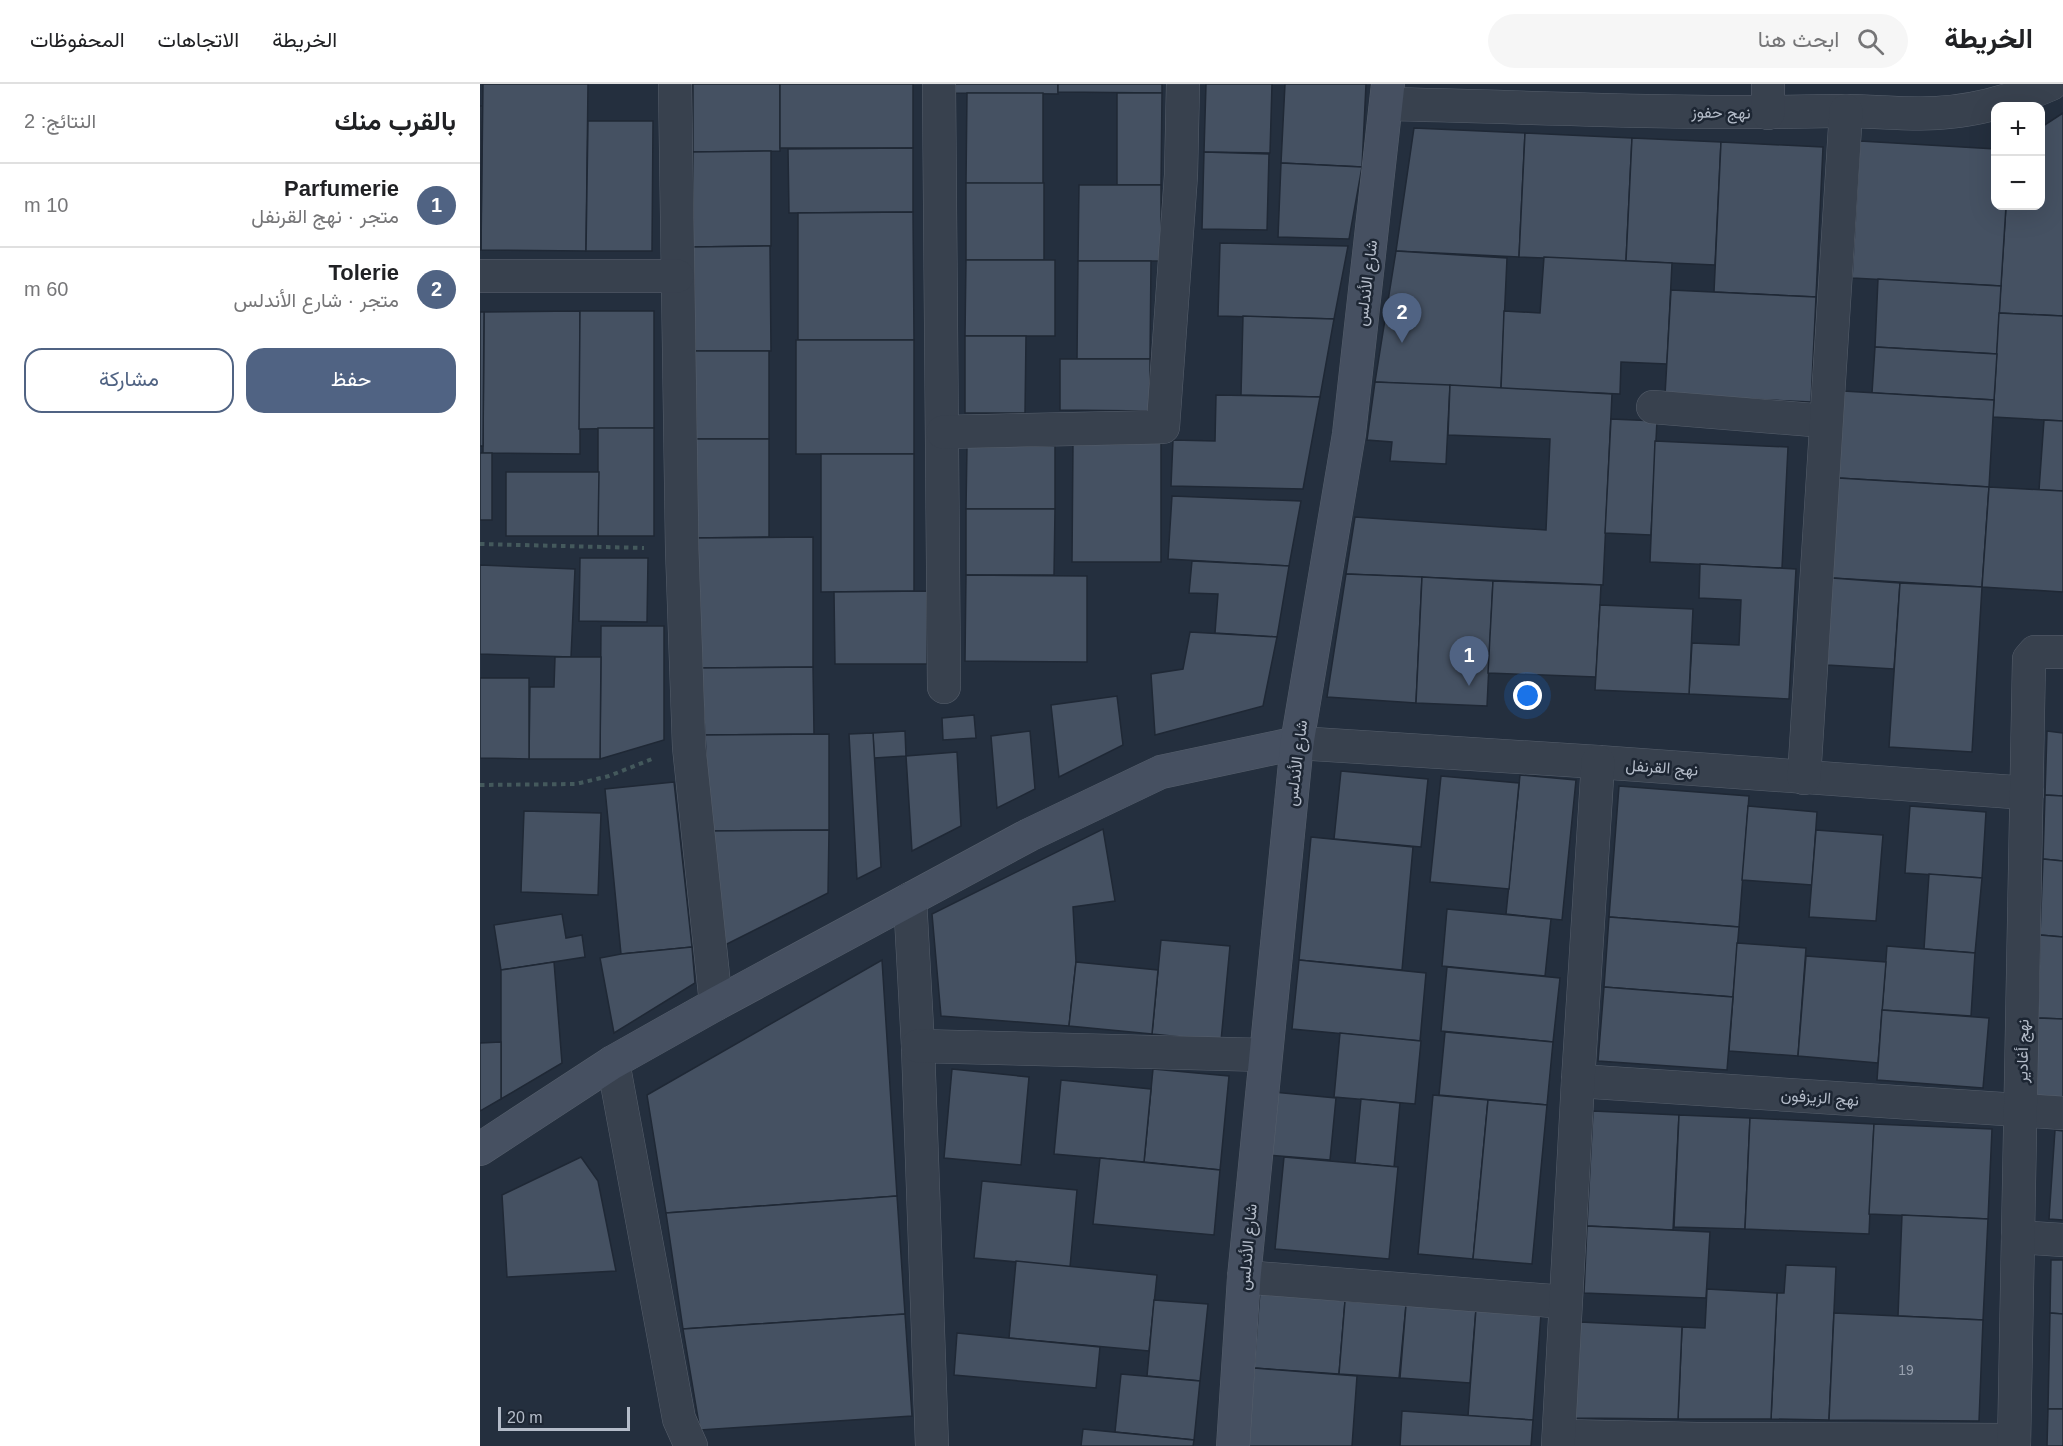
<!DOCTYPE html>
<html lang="ar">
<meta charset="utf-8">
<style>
body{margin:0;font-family:Arial,Vazirmatn,sans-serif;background:#f6f6f6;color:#202124;direction:rtl}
.controls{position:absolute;right:18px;top:18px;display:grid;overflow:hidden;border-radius:12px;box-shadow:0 6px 24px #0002}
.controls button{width:54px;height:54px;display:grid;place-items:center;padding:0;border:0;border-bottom:2px solid #e0e0e0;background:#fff;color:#202124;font:30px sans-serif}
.scale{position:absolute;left:18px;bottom:15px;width:132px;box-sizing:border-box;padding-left:6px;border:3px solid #b4bcc9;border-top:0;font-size:16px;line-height:21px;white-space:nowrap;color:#b4bcc9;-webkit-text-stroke:4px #1d2633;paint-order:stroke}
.you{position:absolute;left:1048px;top:612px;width:21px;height:21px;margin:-15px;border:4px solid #fff;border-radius:50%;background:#1a73e8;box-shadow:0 0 0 9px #1a73e833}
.badge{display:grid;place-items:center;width:39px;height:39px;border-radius:50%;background:#506383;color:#fff;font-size:20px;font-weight:700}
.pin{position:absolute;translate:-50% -50px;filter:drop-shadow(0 2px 3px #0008)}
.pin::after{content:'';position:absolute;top:32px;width:21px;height:18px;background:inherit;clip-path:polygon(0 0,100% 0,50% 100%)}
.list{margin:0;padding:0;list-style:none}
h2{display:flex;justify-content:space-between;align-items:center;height:78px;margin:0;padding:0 24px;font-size:26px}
h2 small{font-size:20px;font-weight:400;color:#757577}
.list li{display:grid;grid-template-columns:39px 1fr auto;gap:18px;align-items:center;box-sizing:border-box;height:84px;padding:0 24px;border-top:2px solid #e0e0e0}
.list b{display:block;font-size:22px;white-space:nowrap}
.list p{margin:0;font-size:20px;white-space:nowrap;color:#757577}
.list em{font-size:20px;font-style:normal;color:#757577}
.actions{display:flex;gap:12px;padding:18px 24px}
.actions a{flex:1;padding:14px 0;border:2px solid #506383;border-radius:18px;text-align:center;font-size:21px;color:#506383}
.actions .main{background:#506383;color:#fff}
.icon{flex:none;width:33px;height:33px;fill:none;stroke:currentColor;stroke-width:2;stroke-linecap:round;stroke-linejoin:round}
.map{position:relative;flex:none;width:1583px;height:1362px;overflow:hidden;direction:ltr}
header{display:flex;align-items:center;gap:36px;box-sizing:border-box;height:84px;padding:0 30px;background:#fff;border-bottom:2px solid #e0e0e0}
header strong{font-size:28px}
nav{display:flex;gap:33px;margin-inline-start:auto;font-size:21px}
.search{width:420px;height:54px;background:#f6f6f6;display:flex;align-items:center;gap:15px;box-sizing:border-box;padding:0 21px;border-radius:33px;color:#757577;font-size:22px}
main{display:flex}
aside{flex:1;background:#fff}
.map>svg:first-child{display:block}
</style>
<header>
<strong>الخريطة</strong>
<div class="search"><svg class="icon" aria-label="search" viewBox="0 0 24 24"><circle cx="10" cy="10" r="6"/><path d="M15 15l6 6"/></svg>ابحث هنا</div>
<nav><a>الخريطة</a><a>الاتجاهات</a><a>المحفوظات</a></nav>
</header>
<main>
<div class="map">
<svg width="1583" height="1362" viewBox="0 0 1583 1362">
<rect width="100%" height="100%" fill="#242f3e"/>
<!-- building -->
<g fill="#455162" stroke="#1f2835" stroke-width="1.5">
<path d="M 3,0 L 108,0 L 106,167 L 1,166 Z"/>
<path d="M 213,0 L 300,0 L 300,67 L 213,68 Z"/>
<rect x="300" y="0" width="133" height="64"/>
<path d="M 474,0 L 578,0 L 578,10 L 474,9 Z"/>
<path d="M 578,0 L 682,0 L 682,9 L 578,8 Z"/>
<path d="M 726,0 L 792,0 L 790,69 L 724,68 Z"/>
<path d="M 805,0 L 886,0 L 882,83 L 801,79 Z"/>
<path d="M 487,9 L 563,9 L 563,100 L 486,99 Z"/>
<path d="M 637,9 L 682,9 L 681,101 L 637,101 Z"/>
<path d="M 0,22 L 2,22 L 1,166 L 0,166 Z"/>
<path d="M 1583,29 L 1583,232 L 1519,229 L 1526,122 L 1560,122 L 1560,44 Z"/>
<path d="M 108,37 L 173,37 L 172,167 L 106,167 Z"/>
<path d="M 934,44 L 1045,49 L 1039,173 L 916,167 Z"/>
<path d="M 1045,49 L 1152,54 L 1146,177 L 1039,173 Z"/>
<path d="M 1152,54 L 1241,58 L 1235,181 L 1146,177 Z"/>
<path d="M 1380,57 L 1516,65 L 1516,122 L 1526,122 L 1521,202 L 1372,194 Z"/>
<path d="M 1241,58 L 1343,63 L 1336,213 L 1234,208 Z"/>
<path d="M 433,64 L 433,128 L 309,129 L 308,65 Z"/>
<path d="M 291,67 L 291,162 L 213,163 L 213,68 Z"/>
<path d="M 724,68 L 789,70 L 787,146 L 722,145 Z"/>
<path d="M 801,79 L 882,83 L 869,155 L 798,153 Z"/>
<rect x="486" y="99" width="78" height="77"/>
<path d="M 599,101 L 681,101 L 681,177 L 598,177 Z"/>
<path d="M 433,128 L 434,256 L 318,256 L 318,129 Z"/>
<path d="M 740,159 L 868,162 L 854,235 L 738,232 Z"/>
<path d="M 290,162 L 291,267 L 213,267 L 213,163 Z"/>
<path d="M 916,167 L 1027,174 L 1021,305 L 895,298 Z"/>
<path d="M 1064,173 L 1192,179 L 1187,280 L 1141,278 L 1140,310 L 1021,305 L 1024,227 L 1060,229 Z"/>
<path d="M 486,176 L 575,176 L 575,252 L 485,252 Z"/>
<path d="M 598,177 L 671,177 L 670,275 L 597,275 Z"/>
<path d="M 1398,195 L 1521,202 L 1517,270 L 1395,263 Z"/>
<path d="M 1191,206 L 1336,213 L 1331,318 L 1185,311 Z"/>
<path d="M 100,227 L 100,370 L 3,369 L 4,228 Z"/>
<path d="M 100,227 L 174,227 L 174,344 L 99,345 Z"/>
<path d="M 0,228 L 4,228 L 3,362 L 0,362 Z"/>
<path d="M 1519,229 L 1583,232 L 1583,337 L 1513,333 Z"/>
<path d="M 763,232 L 854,235 L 840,313 L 761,311 Z"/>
<path d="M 485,252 L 546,252 L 545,329 L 485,329 Z"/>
<rect x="316" y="256" width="118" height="114"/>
<path d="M 1395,263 L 1517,270 L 1514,316 L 1392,309 Z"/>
<rect x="213" y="267" width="76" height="88"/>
<path d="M 580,275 L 670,275 L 670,327 L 580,326 Z"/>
<path d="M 895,298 L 970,301 L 966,380 L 910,377 L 912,358 L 887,356 Z"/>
<path d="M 970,301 L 1132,310 L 1123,501 L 866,490 L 875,433 L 1066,446 L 1070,355 L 968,351 Z"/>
<path d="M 1363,307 L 1514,316 L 1509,403 L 1358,394 Z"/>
<path d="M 736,311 L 840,313 L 823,405 L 691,402 L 693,356 L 735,357 Z"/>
<path d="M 1131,335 L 1177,337 L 1171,451 L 1125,449 Z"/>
<path d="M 1564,336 L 1583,337 L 1583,407 L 1559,406 Z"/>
<rect x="118" y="344" width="56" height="108"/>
<path d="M 213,355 L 289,355 L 289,453 L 213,454 Z"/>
<path d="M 1175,357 L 1308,363 L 1302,484 L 1170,478 Z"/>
<path d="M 593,358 L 681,358 L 681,478 L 592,478 Z"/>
<path d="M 487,362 L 575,362 L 575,425 L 486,425 Z"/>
<rect x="0" y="369" width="12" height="67"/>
<path d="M 341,370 L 434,370 L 434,507 L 341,508 Z"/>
<path d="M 26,388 L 119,388 L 118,452 L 26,452 Z"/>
<path d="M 1358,394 L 1509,403 L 1502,503 L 1352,494 Z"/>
<path d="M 1509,403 L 1583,407 L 1583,508 L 1502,503 Z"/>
<path d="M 692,412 L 821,417 L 809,482 L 688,475 Z"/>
<path d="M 486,425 L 575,425 L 574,491 L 486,491 Z"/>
<path d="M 333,453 L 333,583 L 221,584 L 213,454 Z"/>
<path d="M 100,474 L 168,474 L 167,538 L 99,537 Z"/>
<path d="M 712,477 L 809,482 L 797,553 L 735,549 L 738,510 L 709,509 Z"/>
<path d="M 1220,480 L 1316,485 L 1309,615 L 1209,610 L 1212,559 L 1259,561 L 1261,516 L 1219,514 Z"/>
<path d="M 0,481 L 95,485 L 91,573 L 0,570 Z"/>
<path d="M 866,490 L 942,493 L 936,619 L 847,613 Z"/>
<path d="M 486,491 L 607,492 L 607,578 L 485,577 Z"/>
<path d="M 942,493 L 1013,497 L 1007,622 L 936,619 Z"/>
<path d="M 1352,494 L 1420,499 L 1414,585 L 1347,581 Z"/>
<path d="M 1013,497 L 1121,501 L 1116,593 L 1008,589 Z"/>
<path d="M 1420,499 L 1502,503 L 1492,668 L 1409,663 Z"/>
<path d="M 447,507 L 447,580 L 355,580 L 354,508 Z"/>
<path d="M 1120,521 L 1213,525 L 1209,610 L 1115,606 Z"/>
<path d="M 121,542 L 184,542 L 184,656 L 120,675 Z"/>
<path d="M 710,548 L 797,553 L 783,622 L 675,651 L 671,590 L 703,585 Z"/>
<path d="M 75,573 L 121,573 L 120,675 L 49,675 L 50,603 L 74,603 Z"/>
<path d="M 333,583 L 334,650 L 225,651 L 221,584 Z"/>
<path d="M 0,594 L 49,594 L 49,675 L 0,674 Z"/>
<path d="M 637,612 L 643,661 L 579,693 L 571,621 Z"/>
<path d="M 494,631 L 496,654 L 463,656 L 462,634 Z"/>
<path d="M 425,647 L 426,672 L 394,674 L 393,649 Z"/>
<path d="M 550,647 L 555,705 L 517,724 L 511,652 Z"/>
<path d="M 1567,647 L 1583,649 L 1583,712 L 1565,711 Z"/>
<path d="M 393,649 L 401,783 L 377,795 L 369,650 Z"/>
<path d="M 349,650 L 349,746 L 230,747 L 225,651 Z"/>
<path d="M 477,668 L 481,742 L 432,767 L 426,672 Z"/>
<path d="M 861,687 L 948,695 L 941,763 L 854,755 Z"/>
<path d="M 1040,691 L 1096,696 L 1082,836 L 1026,830 Z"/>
<path d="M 961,692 L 1039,699 L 1029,805 L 950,798 Z"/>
<path d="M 194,698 L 212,863 L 141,870 L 125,705 Z"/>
<path d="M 1139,702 L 1269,712 L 1259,843 L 1129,833 Z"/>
<path d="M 1565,711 L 1583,712 L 1583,777 L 1563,775 Z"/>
<path d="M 1268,722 L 1337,728 L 1332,801 L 1262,796 Z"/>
<path d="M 1430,722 L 1506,728 L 1502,794 L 1425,789 Z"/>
<path d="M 44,727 L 121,729 L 118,811 L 41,808 Z"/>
<path d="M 623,745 L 635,817 L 593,823 L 596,878 L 589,942 L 461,932 L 452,830 Z"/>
<path d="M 349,746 L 348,809 L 243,862 L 230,747 Z"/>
<path d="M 1336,746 L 1403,751 L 1396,837 L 1329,833 Z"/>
<path d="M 831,753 L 933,763 L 922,886 L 819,876 Z"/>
<path d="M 1563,775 L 1583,777 L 1583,853 L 1560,851 Z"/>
<path d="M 1449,790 L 1502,794 L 1495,869 L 1444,865 Z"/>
<path d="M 967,825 L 1071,835 L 1065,892 L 962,882 Z"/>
<path d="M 82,830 L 86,854 L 102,851 L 105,873 L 21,886 L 14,841 Z"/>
<path d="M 1129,833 L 1259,843 L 1253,913 L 1124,903 Z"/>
<path d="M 1560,851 L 1583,853 L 1583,935 L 1558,934 Z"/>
<path d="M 681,856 L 750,862 L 741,957 L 672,950 Z"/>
<path d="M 1257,859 L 1326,864 L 1318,972 L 1249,967 Z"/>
<path d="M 1407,862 L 1495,869 L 1491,932 L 1402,926 Z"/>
<path d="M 212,863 L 215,899 L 134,949 L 120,874 L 141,870 Z"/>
<path d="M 1326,872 L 1406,878 L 1398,979 L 1318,972 Z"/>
<path d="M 402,876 L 417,1112 L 186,1129 L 167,1011 Z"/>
<path d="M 819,876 L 946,889 L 940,957 L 812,945 Z"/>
<path d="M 74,878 L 82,979 L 21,1015 L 21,886 Z"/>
<path d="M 596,878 L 678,886 L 672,950 L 589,942 Z"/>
<path d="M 967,883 L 1080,894 L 1073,958 L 961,947 Z"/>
<path d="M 1124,903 L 1253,913 L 1247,986 L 1118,977 Z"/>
<path d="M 1402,926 L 1509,934 L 1503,1004 L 1397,996 Z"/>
<path d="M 1558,934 L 1583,935 L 1583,1014 L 1555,1013 Z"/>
<path d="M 965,948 L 1073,958 L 1067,1021 L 959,1011 Z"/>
<path d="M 860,949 L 941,957 L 935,1020 L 854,1013 Z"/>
<path d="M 21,958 L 21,1015 L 0,1027 L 0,959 Z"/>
<path d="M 472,985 L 549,993 L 541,1081 L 464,1074 Z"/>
<path d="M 673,985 L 749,992 L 740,1086 L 664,1078 Z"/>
<path d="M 581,996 L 671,1005 L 664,1078 L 574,1070 Z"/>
<path d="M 793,1008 L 856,1014 L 850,1076 L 788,1071 Z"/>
<path d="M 953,1011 L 1008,1016 L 993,1175 L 938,1170 Z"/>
<path d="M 881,1015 L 920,1019 L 914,1083 L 875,1079 Z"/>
<path d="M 1008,1016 L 1067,1021 L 1052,1180 L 993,1175 Z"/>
<path d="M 1113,1027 L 1199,1031 L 1193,1146 L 1107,1142 Z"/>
<path d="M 1199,1031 L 1270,1034 L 1265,1145 L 1194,1143 Z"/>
<path d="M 1270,1034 L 1394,1040 L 1389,1150 L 1265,1145 Z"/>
<path d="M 1394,1040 L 1512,1045 L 1508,1135 L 1389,1130 Z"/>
<path d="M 1575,1046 L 1583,1047 L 1583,1136 L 1569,1135 Z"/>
<path d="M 101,1073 L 118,1097 L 136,1187 L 27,1193 L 22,1111 Z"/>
<path d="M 804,1073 L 918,1083 L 909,1175 L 795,1165 Z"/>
<path d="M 620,1074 L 740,1086 L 734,1151 L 613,1140 Z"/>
<path d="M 502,1097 L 597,1106 L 590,1183 L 494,1174 Z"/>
<path d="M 417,1112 L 425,1230 L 203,1245 L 186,1129 Z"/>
<path d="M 1422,1131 L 1508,1135 L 1503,1236 L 1418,1232 Z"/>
<path d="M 1107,1142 L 1230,1148 L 1226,1214 L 1104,1209 Z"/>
<path d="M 1571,1176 L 1583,1176 L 1583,1230 L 1570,1229 Z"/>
<path d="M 536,1177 L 677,1191 L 669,1267 L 529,1254 Z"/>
<path d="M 1306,1181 L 1356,1183 L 1349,1336 L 1291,1335 L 1297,1209 L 1304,1209 Z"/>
<path d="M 1227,1205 L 1297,1209 L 1291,1335 L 1198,1335 L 1202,1243 L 1225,1244 Z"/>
<path d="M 780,1207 L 865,1217 L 859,1290 L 774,1284 Z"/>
<path d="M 674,1216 L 728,1220 L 720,1297 L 667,1292 Z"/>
<path d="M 865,1217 L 926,1221 L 919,1294 L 859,1290 Z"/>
<path d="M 926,1221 L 996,1225 L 990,1299 L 920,1294 Z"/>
<path d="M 996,1225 L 1061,1230 L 1053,1336 L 988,1332 Z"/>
<path d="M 1354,1229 L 1503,1236 L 1499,1337 L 1349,1336 Z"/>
<path d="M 1570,1229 L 1583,1230 L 1583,1325 L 1568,1325 Z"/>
<path d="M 425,1230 L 432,1332 L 220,1346 L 203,1245 Z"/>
<path d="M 1100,1238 L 1202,1243 L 1198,1335 L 1095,1334 Z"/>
<path d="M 477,1249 L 620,1263 L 616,1304 L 474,1291 Z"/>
<path d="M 774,1284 L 877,1292 L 872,1362 L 768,1362 Z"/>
<path d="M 641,1290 L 720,1297 L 714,1356 L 635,1348 Z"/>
<path d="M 1568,1325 L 1583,1325 L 1583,1362 L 1567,1362 Z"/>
<path d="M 922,1327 L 1053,1336 L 1051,1362 L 920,1362 Z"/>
<path d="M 603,1345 L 714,1356 L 713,1362 L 601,1362 Z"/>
</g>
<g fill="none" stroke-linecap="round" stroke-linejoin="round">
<!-- street casing -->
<g stroke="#565f6c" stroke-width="34">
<g id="street">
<path d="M 195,0 L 202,465 L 209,663 L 236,920"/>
<path d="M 459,0 L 464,603"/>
<path d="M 907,20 C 1055,23 1204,31 1353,27 C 1388,26 1422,31 1457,29 C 1498,27 1534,16 1571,0"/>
<path d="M 1288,29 L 1288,0"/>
<path d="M 0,192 L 197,192"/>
<path d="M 1173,323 L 1345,337"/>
<path d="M 463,348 L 683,343 L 701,91 L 703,0"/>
<path d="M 817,659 L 1118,678 L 1547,709"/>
<path d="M 1324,694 L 1366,27"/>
<path d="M 430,815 L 438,962 L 452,1362"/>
<path d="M 438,962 L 785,971"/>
<path d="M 133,978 L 199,1335 L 211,1362"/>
<path d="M 1098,997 L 1583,1029"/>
<path d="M 1538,1153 L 1583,1156"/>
<path d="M 764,1193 L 1085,1218"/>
<path d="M 1079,1352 L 1217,1355 L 1534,1356"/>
<path d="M 1078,1362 L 1098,997 L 1118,678"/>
<path d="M 1534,1362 L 1549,575 L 1555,568 L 1583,568"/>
</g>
</g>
<!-- secondary casing -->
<g stroke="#565f6c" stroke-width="34">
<g id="secondary">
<path d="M 0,1065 L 133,978 L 236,920 L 549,751 L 681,688 L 817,659"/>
<path d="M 753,1362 L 764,1193 L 817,659 L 869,350 L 908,0"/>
</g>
</g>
<!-- path -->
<g stroke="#44595c" stroke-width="4" stroke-dasharray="4.5 4.5" stroke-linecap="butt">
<path d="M 0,460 L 164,464"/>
<path d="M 0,701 L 96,700 L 129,692 L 172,675"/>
</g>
<!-- street -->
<use href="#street" stroke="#38414e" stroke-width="33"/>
<!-- secondary -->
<use href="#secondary" stroke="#465061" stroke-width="33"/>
</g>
<g text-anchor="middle" stroke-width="5" stroke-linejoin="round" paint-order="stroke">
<!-- number labels -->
<g font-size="14" fill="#98a1af">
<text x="1426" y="1291">19</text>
</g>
<!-- street labels -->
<g font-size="16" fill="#b4bcc9" stroke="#1d2633">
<text transform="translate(1241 28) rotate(1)" y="6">نهج حفوز</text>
<text transform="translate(886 199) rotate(-83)" y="6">شارع الأندلس</text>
<text transform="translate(816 679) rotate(-83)" y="6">شارع الأندلس</text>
<text transform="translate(1182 683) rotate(4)" y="6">نهج القرنفل</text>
<text transform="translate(1542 967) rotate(-89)" y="6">نهج أغادير</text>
<text transform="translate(1340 1013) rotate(4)" y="6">نهج الزيزفون</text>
<text transform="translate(767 1163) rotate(-85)" y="6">شارع الأندلس</text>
</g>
</g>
</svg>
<div class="controls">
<button>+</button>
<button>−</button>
</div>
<div class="scale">20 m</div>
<div class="you"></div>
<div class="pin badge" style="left:989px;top:602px">1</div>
<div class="pin badge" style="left:922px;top:259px">2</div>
</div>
<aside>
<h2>بالقرب منك<small>النتائج: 2</small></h2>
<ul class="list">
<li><span class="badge">1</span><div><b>Parfumerie</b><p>متجر · نهج القرنفل</p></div><em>10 m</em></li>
<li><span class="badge">2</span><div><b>Tolerie</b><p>متجر · شارع الأندلس</p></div><em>60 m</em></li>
</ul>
<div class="actions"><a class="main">حفظ</a><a>مشاركة</a></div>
</aside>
</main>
